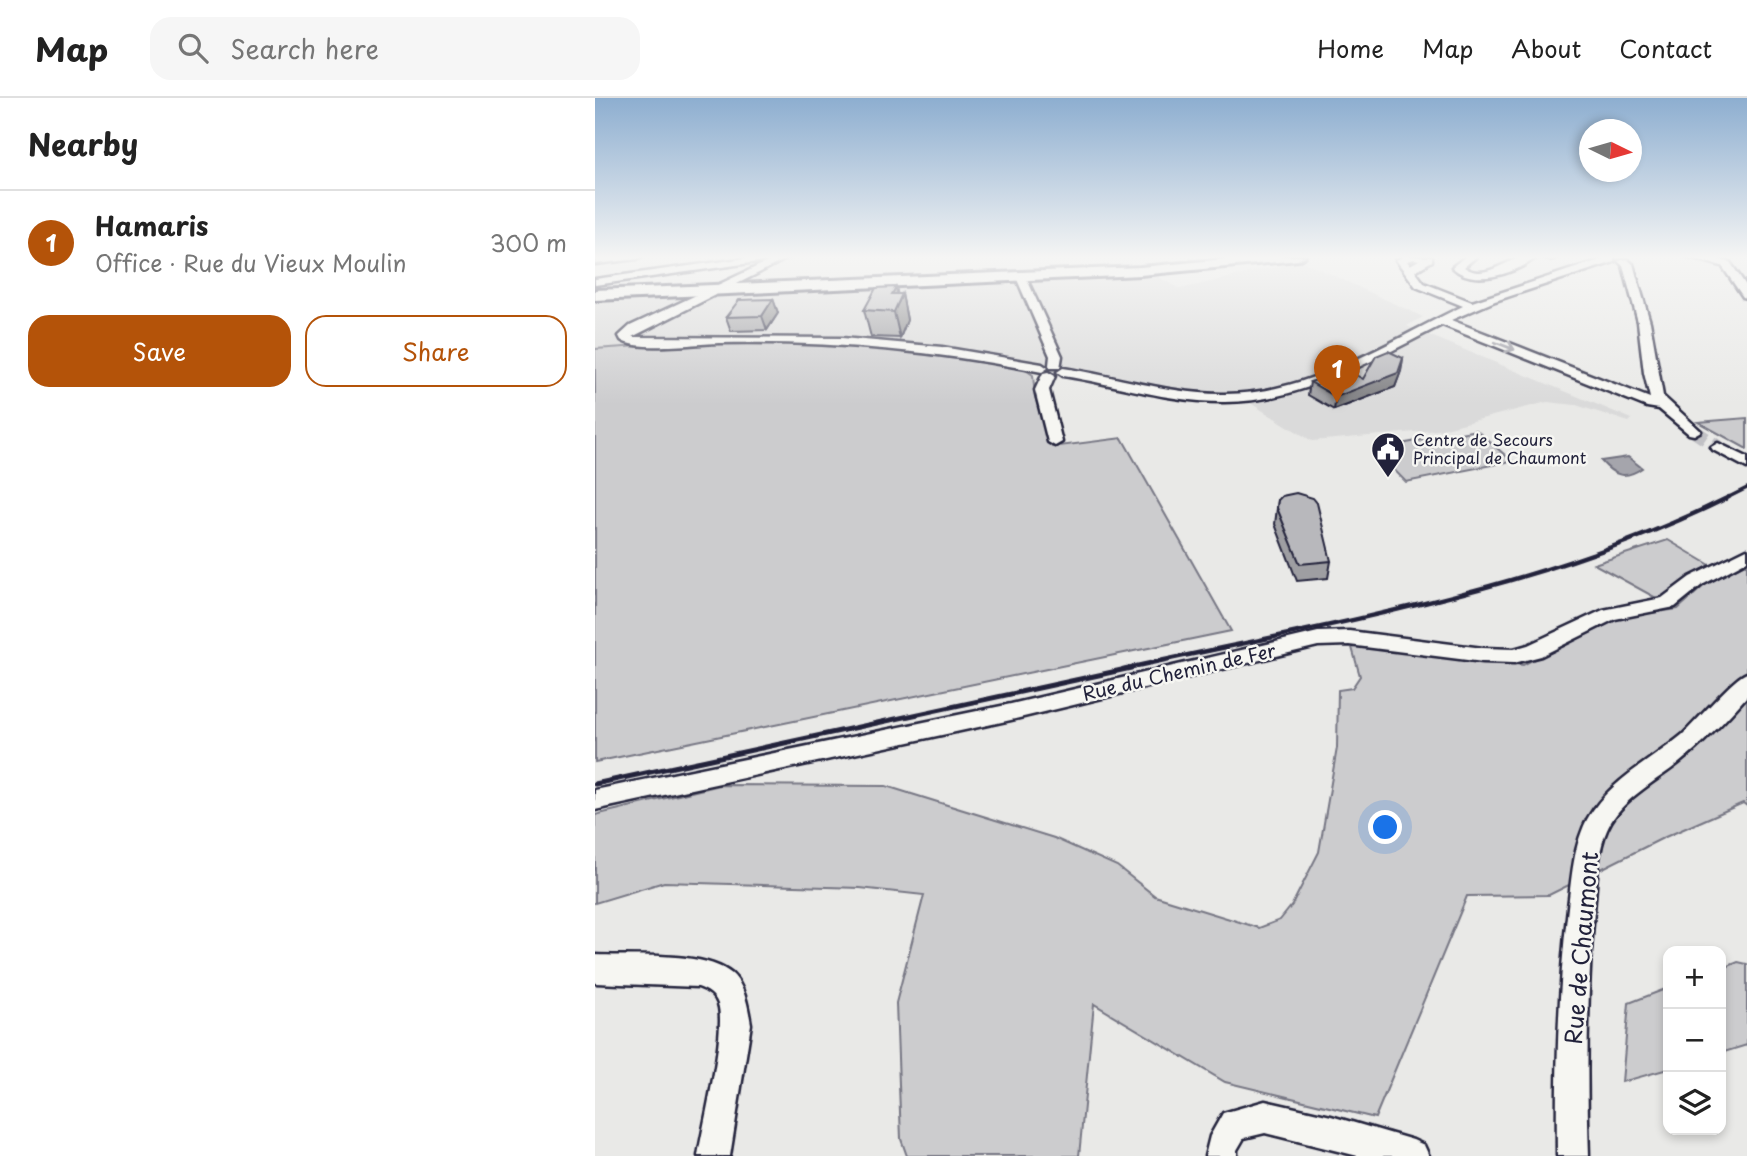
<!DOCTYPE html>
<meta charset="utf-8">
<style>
body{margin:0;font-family:"Playpen Sans",sans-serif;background:#f6f6f6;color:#222}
.controls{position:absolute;right:21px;bottom:21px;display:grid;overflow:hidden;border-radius:14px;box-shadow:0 4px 10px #0003}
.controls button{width:63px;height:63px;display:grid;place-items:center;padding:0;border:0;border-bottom:2px solid #e0e0e0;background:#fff;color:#222;font:35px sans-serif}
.compass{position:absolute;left:984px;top:21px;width:63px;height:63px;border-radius:50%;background:#fff;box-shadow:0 4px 10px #0003;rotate:95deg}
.you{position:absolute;left:791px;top:730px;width:24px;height:24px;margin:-18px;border:5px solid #fff;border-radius:50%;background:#1a73e8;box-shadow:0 0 0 10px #1a73e833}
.badge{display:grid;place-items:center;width:46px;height:46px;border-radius:50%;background:#b45309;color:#fff;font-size:23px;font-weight:700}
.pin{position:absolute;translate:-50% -58px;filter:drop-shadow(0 2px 4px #0008)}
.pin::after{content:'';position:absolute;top:37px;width:24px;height:21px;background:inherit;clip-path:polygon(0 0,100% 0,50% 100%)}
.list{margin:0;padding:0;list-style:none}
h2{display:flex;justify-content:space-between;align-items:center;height:91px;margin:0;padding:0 28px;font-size:30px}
h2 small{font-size:23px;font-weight:400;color:#767676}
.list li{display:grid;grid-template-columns:46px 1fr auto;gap:21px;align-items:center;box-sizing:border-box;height:105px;padding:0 28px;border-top:2px solid #e0e0e0}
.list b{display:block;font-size:26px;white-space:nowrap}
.list p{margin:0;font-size:23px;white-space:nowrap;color:#767676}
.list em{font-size:23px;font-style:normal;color:#767676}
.actions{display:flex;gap:14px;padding:21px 28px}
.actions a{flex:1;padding:16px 0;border:2px solid #b45309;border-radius:21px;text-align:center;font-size:24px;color:#b45309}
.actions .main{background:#b45309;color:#fff}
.icon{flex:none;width:38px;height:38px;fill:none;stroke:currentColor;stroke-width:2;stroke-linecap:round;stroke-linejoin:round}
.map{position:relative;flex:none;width:1152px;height:1058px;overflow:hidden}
header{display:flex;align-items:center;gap:42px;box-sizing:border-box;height:98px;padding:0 35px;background:#fff;border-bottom:2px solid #e0e0e0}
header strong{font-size:33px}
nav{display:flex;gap:38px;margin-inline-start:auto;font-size:24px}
.search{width:490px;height:63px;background:#f6f6f6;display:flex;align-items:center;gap:18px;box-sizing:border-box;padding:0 24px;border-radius:21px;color:#767676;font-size:26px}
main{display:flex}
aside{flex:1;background:#fff}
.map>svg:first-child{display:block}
</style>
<header>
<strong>Map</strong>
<div class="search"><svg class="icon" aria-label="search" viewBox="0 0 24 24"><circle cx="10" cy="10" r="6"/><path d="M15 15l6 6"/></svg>Search here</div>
<nav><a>Home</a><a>Map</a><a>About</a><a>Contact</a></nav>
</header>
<main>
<aside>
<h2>Nearby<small></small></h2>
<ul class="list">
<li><span class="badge">1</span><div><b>Hamaris</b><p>Office · Rue du Vieux Moulin</p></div><em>300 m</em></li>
</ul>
<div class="actions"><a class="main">Save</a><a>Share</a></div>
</aside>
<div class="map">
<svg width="1152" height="1058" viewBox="0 0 1152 1058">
<rect width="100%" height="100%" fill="#e9e9e7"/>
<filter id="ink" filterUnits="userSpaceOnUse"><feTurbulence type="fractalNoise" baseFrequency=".0143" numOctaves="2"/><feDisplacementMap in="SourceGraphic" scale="14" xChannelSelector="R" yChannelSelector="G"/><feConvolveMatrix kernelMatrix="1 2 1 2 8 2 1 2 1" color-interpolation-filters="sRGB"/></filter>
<g filter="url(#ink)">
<!-- built -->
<path fill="#dadada" d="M 707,163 L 828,219 L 812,228 L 1037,321 L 1034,324 L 981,307 L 952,304 L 843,332 L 717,343 L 652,303 L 610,304 L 336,253 L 121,243 L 0,251 L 0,200 L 556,175 L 585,191 Z"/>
<!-- green -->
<g fill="#ccccce" stroke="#777784" stroke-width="2">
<path d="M 121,243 L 210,243 L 336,253 L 426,269 L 438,277 L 440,299 L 457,349 L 527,340 L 636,533 L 0,664 L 0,251 Z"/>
<path d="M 1152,320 L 1152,351 L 1103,324 Z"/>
<path d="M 881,332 L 917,363 L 811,384 L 779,351 Z"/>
<path d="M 1073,442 L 1115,467 L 1063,501 L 999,466 Z"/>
<path d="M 1152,465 L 1152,708 L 1148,705 L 1068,740 L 954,797 L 872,798 L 780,1020 L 630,984 L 499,906 L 484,1058 L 312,1058 L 306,1041 L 301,905 L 329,797 L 265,790 L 69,784 L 0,805 L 0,717 L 125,687 L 291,688 L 459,740 L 522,768 L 560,798 L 664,830 L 685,822 L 697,807 L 724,754 L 742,650 L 743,592 L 757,590 L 765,578 L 756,546 L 928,567 L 1017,520 L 1083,511 L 1112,485 Z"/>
<path d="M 1143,864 L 1152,866 L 1152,947 L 1126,955 L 1126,871 Z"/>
<path d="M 1073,890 L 1073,971 L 1027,984 L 1034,905 Z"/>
</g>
<!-- water -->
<path fill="#a5a5ac" stroke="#71717f" stroke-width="2" d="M 1033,359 L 1047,370 C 1030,382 1019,378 1006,363 Z"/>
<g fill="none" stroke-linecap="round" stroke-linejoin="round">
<!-- street-tunnel -->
<path stroke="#c1c1c5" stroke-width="14" stroke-dasharray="14 7" stroke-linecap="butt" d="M 1099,333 L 1123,349"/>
<!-- street casing -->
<g stroke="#22223b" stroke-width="5">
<g id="street">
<path d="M 19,158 L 47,158 L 42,161 L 0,166 L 0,160 Z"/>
<path d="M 166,158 L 197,158 L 37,239 L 247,240 L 347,249 L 447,266 L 453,270 L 447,274 C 341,253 235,243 126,245 C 105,245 41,254 26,242 L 24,238 L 35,228 L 176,162 L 0,187 L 0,181 Z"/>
<path d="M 810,158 L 837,159 L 837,163 L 820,173 L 829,185 L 877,204 L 1011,160 L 1019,160 L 1019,164 L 900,203 L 856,222 L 1055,300 L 1049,275 L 1043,224 L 1028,168 L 1023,163 L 1032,161 L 1038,166 L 1055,224 L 1068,298 L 1106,333 L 1099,337 L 1094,336 L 1064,311 L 1052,309 L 847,227 C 778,262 706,305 627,304 C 573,304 520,286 468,278 L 462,274 L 468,270 C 520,278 572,295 625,296 C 713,298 792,244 868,208 L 821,189 L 801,162 ZM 819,161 L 824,162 L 815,167 L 812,163 Z"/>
<path d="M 871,158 L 882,158 L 869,169 C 894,187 920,150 941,160 C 920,175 878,190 857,169 Z"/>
<path d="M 1090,158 L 1107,158 L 1135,164 L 1152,189 L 1152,200 L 1148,199 L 1127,168 Z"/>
<path d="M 422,177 L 431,179 L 467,258 L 465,270 L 455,270 L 454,267 L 455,258 L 421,179 Z"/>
<path d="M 453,274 L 460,278 L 454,292 L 467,344 L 460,348 L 453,344 L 440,292 L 448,275 Z"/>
<path d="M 1123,345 L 1152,359 L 1152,370 L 1118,352 L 1116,349 Z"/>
<path d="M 1152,451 L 1152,463 L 1107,487 L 1080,509 L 1020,521 L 946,558 L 919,565 L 888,564 L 754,547 L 723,548 L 416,622 L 0,712 L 0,692 L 416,606 L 723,534 L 754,533 L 888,550 L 919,551 L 933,547 L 1008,512 L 1067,500 L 1095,479 Z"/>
<path d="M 1152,575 L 1152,598 C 1131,622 1109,645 1084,665 C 1061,683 1031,699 1016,724 C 1003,746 1002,778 1000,802 C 992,887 991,973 994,1058 L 962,1058 C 961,975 963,891 973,809 C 977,777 979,738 998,712 C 1020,680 1058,661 1087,637 C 1101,624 1139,579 1152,575 Z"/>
<path d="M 0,857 C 36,859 109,852 137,876 C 150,888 153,909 156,926 L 135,1058 L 103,1058 C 108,1027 132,930 123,906 C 120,897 112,892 103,889 L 0,885 Z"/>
<path d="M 670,1003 L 736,1018 L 818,1042 L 829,1047 L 834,1058 L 763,1058 L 670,1035 L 649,1040 L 642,1052 L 642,1058 L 610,1058 L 615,1038 L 628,1015 Z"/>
</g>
</g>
<!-- secondary casing -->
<g stroke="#22223b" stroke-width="6">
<path id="secondary" d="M 663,158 L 710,158 L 703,162 L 545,177 L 0,202 L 0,192 L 545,169 Z"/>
</g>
<!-- street -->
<use href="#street" fill="#f6f6f2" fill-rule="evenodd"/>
<!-- secondary -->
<use href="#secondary" fill="#f6f6f2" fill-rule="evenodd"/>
<!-- rail-far2 -->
<path stroke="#22223b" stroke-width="3.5" d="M 1130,401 L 1152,390"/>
<!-- rail-far1 -->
<path stroke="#22223b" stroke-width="4.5" d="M 528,571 C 732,526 945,493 1134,399"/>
<!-- rail -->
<path stroke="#22223b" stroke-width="5" d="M 0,686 L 536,570"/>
</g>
<!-- wall -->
<g fill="#9e9ea2" stroke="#22223b" stroke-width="2">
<path d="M 939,158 L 971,158 L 956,163 Z"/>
<path d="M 301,189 L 302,196 L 307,196 L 312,222 L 305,240 L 276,239 L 269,212 Z"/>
<path d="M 178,201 L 183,215 L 172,232 L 136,233 L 131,219 Z"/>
<path d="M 808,260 L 806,273 L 800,289 L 739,312 L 713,297 L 715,284 L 768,281 Z"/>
<path d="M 683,402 L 736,463 L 733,480 L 702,483 L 680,426 Z"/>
</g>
<!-- shaded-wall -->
<g fill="#818184" stroke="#22223b" stroke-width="2">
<path d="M 957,158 L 971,158 L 956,163 Z"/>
<path d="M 301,189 L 304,203 L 307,196 L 312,222 L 305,240 L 299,214 L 297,196 Z"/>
<path d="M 178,201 L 183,215 L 172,232 L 167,218 Z"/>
<path d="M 808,260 L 806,273 L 800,289 L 739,312 L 741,299 Z"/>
</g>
<!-- building -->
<g fill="#b8b8bc" stroke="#22223b" stroke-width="2">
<path d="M 301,189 L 297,196 L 307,196 L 299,214 L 269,212 L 281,190 Z"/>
<path d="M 178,201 L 167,218 L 131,219 L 144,202 Z"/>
<path d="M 793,253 L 808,260 L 803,275 L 741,299 L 715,284 L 752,272 L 768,281 L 781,258 Z"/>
<path d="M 701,395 L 718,400 L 722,405 L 736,463 L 705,466 L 682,410 L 683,402 L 687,398 Z"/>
</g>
<!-- one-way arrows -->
<defs><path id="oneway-shaft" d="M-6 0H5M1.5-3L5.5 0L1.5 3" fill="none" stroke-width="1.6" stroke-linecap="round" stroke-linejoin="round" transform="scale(1.75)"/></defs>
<use stroke="#9797a0" href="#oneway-shaft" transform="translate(910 248) rotate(21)"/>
</g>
<!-- sky -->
<linearGradient id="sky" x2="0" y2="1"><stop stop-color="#8daed0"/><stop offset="0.52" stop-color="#f5f5f4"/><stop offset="1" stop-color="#f5f5f4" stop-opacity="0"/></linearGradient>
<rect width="1152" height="306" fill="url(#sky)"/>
<!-- icons -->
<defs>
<g id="civic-pin" transform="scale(1.75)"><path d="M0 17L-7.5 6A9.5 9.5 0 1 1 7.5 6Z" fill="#22223b" stroke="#f6f6f2"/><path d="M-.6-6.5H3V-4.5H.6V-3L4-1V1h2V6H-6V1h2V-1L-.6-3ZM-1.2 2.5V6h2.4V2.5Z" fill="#fff"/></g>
</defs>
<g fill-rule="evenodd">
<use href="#civic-pin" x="793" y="351"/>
</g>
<g text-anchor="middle" stroke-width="5" stroke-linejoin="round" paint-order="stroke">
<!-- far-poi labels -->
<g font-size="16" fill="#22223b" stroke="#f6f6f2" text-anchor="start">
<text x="818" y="348">Centre de Secours<tspan x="818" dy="18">Principal de Chaumont</tspan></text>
</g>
<!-- street labels -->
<g font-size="19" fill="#22223b" stroke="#f6f6f2">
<text transform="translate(584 574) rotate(-13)" y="7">Rue du Chemin de Fer</text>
</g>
<!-- near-street labels -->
<g font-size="23" fill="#22223b" stroke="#f6f6f2">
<text transform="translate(987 850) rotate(-85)" y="8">Rue de Chaumont</text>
</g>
</g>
</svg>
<div class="controls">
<button>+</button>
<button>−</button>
<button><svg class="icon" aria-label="layers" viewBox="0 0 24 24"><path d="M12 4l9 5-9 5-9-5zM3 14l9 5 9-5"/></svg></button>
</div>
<svg class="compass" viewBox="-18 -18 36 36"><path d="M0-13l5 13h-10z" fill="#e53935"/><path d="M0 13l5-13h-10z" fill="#767676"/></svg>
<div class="you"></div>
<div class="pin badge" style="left:742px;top:305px">1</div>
</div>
</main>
